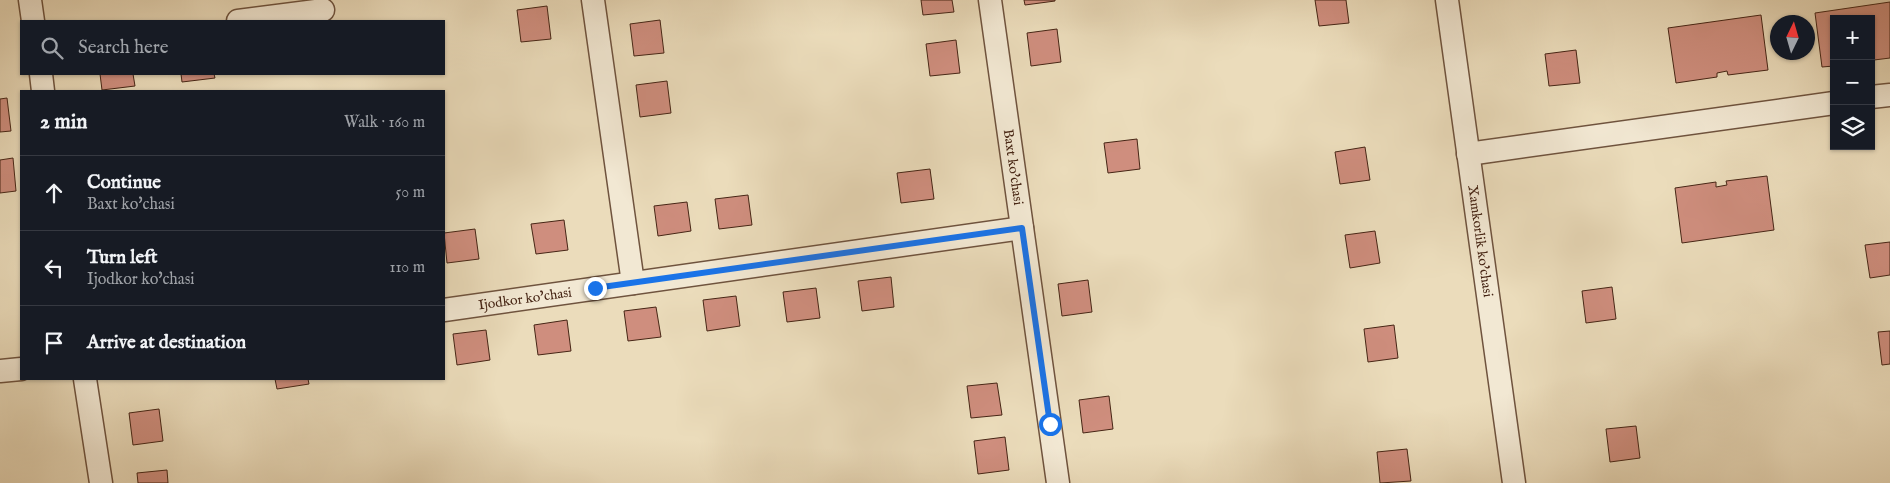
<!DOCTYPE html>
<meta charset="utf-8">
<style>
body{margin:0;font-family:"IM FELL English",serif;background:#242831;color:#f1f3f6}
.controls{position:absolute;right:15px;top:15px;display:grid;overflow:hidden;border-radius:0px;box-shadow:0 1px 4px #0004}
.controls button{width:45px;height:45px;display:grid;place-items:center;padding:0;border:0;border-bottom:1px solid #363941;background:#171b24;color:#f1f3f6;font:25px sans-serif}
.compass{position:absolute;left:1770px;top:15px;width:45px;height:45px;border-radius:50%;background:#171b24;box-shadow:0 1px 4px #0004;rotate:5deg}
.stop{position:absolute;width:15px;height:15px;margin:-11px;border:4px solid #1a73e8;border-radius:50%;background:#fff}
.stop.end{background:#1a73e8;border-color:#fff;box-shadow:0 1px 5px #0008}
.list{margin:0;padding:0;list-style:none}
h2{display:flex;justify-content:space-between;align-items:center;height:65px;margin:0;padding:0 20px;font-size:21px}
h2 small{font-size:16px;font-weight:400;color:#9ea1a6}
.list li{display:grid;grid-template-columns:32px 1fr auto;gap:15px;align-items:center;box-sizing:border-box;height:75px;padding:0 20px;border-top:1px solid #363941}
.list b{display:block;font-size:19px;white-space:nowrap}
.list p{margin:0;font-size:16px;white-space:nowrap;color:#9ea1a6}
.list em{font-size:16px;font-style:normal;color:#9ea1a6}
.icon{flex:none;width:28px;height:28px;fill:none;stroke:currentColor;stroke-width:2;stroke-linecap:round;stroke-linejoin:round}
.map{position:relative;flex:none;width:1890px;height:483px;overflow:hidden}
.search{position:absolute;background:#171b24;box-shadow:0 1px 4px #0004;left:20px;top:20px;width:425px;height:55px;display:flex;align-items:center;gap:12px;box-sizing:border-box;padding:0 18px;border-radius:0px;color:#9ea1a6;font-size:19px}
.panel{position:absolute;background:#171b24;box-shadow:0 1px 4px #0004;left:20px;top:90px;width:425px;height:290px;border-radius:0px}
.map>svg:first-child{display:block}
</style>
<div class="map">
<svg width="1890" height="483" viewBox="0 0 1890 483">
<rect width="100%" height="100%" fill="#ebdcbb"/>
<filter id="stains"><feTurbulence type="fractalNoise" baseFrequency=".004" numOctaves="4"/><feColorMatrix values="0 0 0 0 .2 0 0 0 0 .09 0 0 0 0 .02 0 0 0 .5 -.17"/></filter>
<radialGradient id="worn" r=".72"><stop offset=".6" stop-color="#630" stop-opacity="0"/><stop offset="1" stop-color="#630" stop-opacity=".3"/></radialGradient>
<!-- building -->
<g fill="#cf8e7e" stroke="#462515">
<path d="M 921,0 L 952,0 L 954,12 L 923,15 Z"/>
<path d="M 1024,0 L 1055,0 L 1055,1 L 1025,5 Z"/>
<path d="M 1315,0 L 1346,0 L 1349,23 L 1319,26 Z"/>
<path d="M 1890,2 L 1890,58 L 1874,60 L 1874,56 L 1871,57 L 1871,19 L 1834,19 L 1834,66 L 1822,67 L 1815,13 Z"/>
<path d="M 547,6 L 551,39 L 521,42 L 517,10 Z"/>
<path d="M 1761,15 L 1768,70 L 1728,75 L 1727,71 L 1717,73 L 1717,77 L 1676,83 L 1668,28 Z"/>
<path d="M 660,20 L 664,53 L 634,56 L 630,24 Z"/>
<path d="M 1057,29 L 1061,62 L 1031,66 L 1027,33 Z"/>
<path d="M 956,40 L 960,73 L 930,76 L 926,44 Z"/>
<path d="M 1576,50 L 1580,83 L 1549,86 L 1545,54 Z"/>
<path d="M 100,74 L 133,74 L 135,86 L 102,90 Z"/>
<path d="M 181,74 L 214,74 L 215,78 L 182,82 Z"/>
<path d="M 667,81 L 671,113 L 640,117 L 636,85 Z"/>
<path d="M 7,98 L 11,131 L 0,132 L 0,99 Z"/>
<path d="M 1137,139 L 1140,169 L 1108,173 L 1104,143 Z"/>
<path d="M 1365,147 L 1370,180 L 1340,184 L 1335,152 Z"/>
<path d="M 13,158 L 16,191 L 0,193 L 0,160 Z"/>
<path d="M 930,169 L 934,199 L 901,203 L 897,173 Z"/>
<path d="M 1767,176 L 1774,230 L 1682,243 L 1675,188 L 1716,182 L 1716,187 L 1727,185 L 1726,181 Z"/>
<path d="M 748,195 L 752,225 L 719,229 L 715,199 Z"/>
<path d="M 687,202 L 691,231 L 658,236 L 654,206 Z"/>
<path d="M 564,220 L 568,250 L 536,254 L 531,224 Z"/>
<path d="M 475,229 L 479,259 L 447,263 L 444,233 Z"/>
<path d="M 1375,231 L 1380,263 L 1350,268 L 1345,235 Z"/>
<path d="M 1890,242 L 1890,275 L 1870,278 L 1865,245 Z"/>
<path d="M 891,277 L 894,307 L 862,311 L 858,281 Z"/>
<path d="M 1088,280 L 1092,312 L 1062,316 L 1058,284 Z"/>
<path d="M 1612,287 L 1616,319 L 1586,323 L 1582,291 Z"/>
<path d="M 816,288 L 820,318 L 787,322 L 783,292 Z"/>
<path d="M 736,296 L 740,326 L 707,331 L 703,300 Z"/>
<path d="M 656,307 L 661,337 L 628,341 L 624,311 Z"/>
<path d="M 567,320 L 571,351 L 538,355 L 534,325 Z"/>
<path d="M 1394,325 L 1398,358 L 1368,362 L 1364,329 Z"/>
<path d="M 486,330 L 490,360 L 457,365 L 453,334 Z"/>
<path d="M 1890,331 L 1890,364 L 1882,365 L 1878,332 Z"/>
<path d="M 275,379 L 308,379 L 309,384 L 277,389 Z"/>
<path d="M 997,383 L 1002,415 L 971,418 L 967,386 Z"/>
<path d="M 1109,396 L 1113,429 L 1083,433 L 1079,400 Z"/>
<path d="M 159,409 L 163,441 L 133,445 L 129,413 Z"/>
<path d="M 1636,426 L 1640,458 L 1610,462 L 1606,429 Z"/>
<path d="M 1005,437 L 1009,470 L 978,474 L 974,441 Z"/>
<path d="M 1407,449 L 1411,481 L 1380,483 L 1377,452 Z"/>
<path d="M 167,470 L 168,483 L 138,483 L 137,473 Z"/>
</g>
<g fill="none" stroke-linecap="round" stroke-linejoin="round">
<!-- street casing -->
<g stroke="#6f533e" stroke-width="25">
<g id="street">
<path d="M 30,0 L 33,21"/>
<path d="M 593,0 L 633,283"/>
<path d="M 990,0 L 1058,483"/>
<path d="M 1447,0 L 1514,483"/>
<path d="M 238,21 L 323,10"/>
<path d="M 41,74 L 43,91"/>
<path d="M 1871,97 L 1890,95"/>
<path d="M 1468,154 L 1834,103"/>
<path d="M 444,310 L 1022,228"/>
<path d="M 0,371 L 21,369"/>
<path d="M 85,379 L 101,483"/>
</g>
</g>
<!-- street -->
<use href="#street" stroke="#f2e8d3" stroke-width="22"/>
</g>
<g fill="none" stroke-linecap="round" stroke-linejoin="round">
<!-- route -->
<path stroke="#1a73e8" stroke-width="6" d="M 595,288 L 1022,228 L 1050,424"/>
</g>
<g text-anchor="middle" stroke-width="4.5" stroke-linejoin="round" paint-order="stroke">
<!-- street labels -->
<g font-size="14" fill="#462515" stroke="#f2e8d3">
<text transform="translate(1014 167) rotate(82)" y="5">Baxt ko'chasi</text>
<text transform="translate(1481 241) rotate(82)" y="5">Xamkorlik ko'chasi</text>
<text transform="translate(525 298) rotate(-8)" y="5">Ijodkor ko'chasi</text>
</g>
</g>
<rect width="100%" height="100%" filter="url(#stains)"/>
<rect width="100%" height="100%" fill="url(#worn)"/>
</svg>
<div class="controls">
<button>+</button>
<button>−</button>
<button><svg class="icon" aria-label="layers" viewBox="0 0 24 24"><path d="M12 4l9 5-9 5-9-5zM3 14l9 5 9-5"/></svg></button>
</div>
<svg class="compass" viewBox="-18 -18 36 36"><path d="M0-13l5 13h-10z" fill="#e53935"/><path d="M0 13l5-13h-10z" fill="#9ea1a6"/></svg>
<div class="stop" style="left:1050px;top:424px"></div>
<div class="stop end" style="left:595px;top:288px"></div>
<div class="search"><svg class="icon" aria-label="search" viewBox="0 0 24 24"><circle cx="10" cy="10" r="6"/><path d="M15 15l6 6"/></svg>Search here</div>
<section class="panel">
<h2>2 min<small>Walk · 160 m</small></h2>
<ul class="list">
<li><svg class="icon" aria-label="ahead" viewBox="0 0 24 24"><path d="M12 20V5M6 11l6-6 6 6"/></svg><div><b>Continue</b><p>Baxt ko'chasi</p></div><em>50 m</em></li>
<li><svg class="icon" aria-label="left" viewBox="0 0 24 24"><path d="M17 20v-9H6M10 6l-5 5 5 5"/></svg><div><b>Turn left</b><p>Ijodkor ko'chasi</p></div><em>110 m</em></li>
<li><svg class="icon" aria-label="arrive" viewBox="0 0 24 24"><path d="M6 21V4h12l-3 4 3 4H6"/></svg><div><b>Arrive at destination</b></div></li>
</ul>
</section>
</div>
